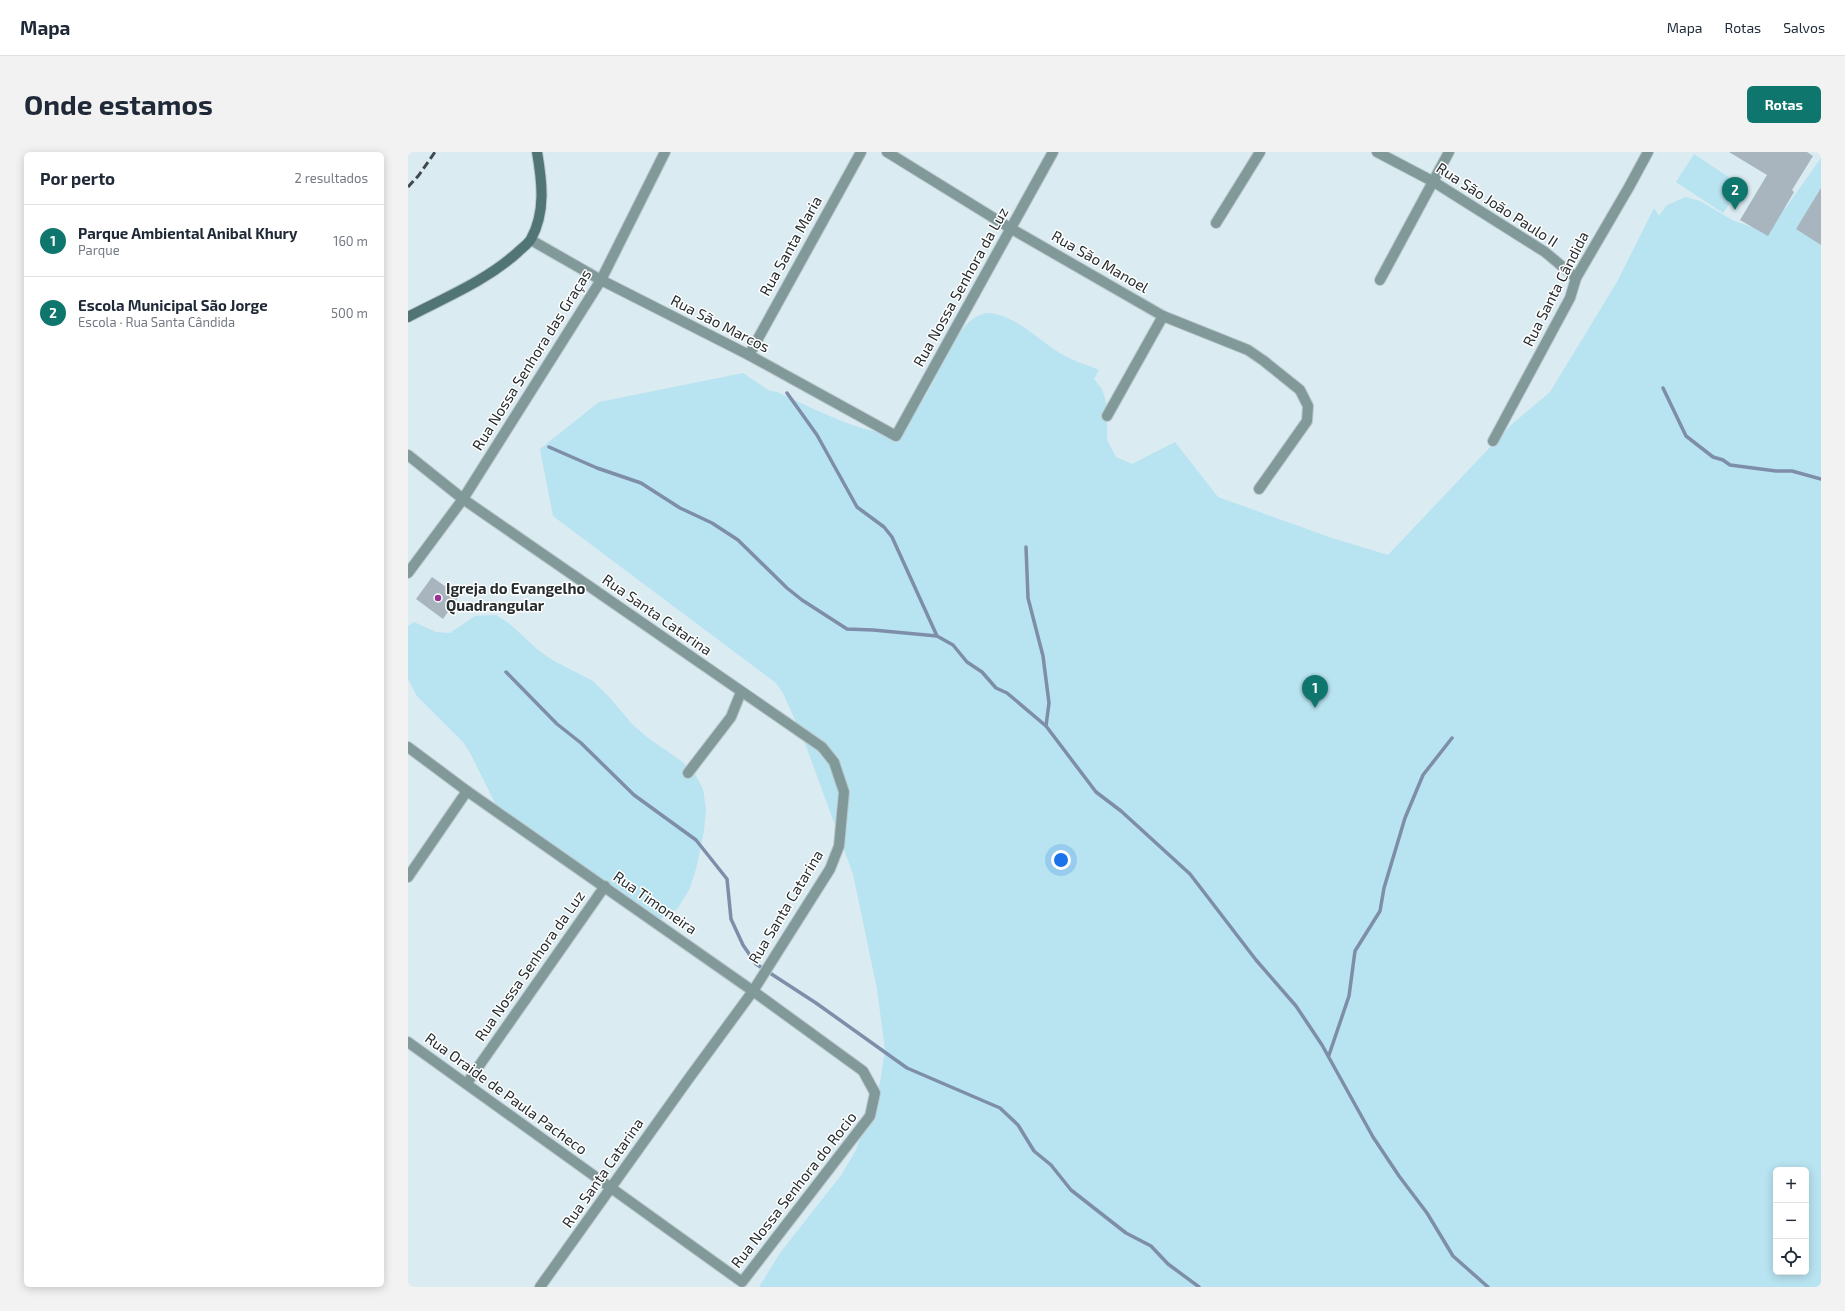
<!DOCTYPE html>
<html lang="pt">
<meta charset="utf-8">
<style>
body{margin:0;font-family:"Exo 2",sans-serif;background:#f2f2f3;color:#1f2937}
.controls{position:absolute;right:12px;bottom:12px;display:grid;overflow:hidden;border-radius:6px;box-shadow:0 2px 10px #0003}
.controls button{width:36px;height:36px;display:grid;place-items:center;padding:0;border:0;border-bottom:1px solid #e0e1e3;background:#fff;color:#1f2937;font:20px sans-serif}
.you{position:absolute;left:653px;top:708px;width:14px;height:14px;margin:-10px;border:3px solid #fff;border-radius:50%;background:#1a73e8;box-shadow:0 0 0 6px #1a73e833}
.badge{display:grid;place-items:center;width:26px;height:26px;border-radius:50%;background:#0f766e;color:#fff;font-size:13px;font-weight:700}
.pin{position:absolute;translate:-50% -33px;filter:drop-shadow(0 1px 2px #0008)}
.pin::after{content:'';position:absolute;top:21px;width:14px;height:12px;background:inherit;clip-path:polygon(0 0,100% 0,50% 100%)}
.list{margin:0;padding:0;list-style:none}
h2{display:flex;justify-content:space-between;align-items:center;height:52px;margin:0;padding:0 16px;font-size:17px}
h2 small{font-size:13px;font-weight:400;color:#747a83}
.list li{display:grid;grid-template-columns:26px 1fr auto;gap:12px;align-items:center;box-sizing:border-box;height:72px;padding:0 16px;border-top:1px solid #e0e1e3}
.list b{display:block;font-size:15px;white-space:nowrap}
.list p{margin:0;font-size:13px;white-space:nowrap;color:#747a83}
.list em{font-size:13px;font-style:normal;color:#747a83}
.icon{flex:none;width:22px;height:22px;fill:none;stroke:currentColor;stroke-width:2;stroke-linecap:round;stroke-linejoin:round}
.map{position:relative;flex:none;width:1413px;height:1135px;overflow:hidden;border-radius:6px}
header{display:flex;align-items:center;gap:24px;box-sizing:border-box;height:56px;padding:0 20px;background:#fff;border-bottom:1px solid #e0e1e3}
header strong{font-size:19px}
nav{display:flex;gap:22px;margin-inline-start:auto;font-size:14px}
.intro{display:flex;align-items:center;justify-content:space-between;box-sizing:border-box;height:96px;padding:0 24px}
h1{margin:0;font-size:28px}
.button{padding:10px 18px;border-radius:6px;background:#0f766e;color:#fff;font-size:14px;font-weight:700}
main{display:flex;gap:24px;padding:0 24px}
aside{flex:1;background:#fff;border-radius:6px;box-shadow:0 2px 10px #0003}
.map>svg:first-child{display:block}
</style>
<header>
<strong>Mapa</strong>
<nav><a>Mapa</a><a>Rotas</a><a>Salvos</a></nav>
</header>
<div class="intro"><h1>Onde estamos</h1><a class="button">Rotas</a></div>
<main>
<aside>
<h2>Por perto<small>2 resultados</small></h2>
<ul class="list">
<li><span class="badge">1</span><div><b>Parque Ambiental Anibal Khury</b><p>Parque</p></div><em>160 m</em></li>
<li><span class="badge">2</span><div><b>Escola Municipal São Jorge</b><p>Escola · Rua Santa Cândida</p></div><em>500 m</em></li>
</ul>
</aside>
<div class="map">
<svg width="1413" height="1135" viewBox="0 0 1413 1135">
<rect width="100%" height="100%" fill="#daebf1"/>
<!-- green -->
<g fill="#b8e3f1" fill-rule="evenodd">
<path d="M 1286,2 L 1334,34 L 1315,61 L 1268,30 Z"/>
<path d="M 1413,6 L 1413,1135 L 351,1135 L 372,1101 L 434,1022 L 448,998 L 472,931 L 477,898 L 469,837 L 445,722 L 395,586 L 375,541 L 368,531 L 145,364 L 132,297 L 191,250 L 335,221 L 362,239 L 369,240 C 391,250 455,282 476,280 C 524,274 532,183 570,164 C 573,163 576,161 579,161 C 609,162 632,191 657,204 C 668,210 680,213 691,218 L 686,227 L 694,237 L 699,253 L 699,288 L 708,305 L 724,312 L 767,290 L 810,345 L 924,386 L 980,403 L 1104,272 L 1142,240 L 1209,130 L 1246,56 L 1251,64 L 1259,53 L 1278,45 L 1292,49 L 1326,69 L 1344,75 L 1365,68 L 1379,54 ZM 1368,1018 L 1398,1018 L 1398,1120 L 1368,1120 Z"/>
<path d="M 88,463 L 103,473 L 130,498 L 146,509 L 185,529 L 203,547 L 224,572 L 240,586 L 272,608 L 287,622 L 295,637 L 298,657 L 296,679 L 288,717 L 281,738 L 270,756 L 251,768 L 232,766 L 217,756 L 189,726 L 90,657 L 61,599 L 55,590 L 9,544 L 0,527 L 0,474 L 6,470 L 28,480 L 42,481 L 67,464 Z"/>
</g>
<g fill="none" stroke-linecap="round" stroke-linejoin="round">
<!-- stream -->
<g stroke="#7e8ea9" stroke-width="3.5">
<path d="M 1255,236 L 1278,284 L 1305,305 L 1315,308 L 1322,313 L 1368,319 L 1384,319 L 1413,327"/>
<path d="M 379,241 L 409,283 L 449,355 L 476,375 L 484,385 L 529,484"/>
<path d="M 141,295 L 189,316 L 233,331 L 272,356 L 304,371 L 330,388 L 379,436 L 394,448 L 439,477 L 465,478 L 529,484 L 545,493 L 559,510 L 574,520 L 588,536 L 599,541 L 638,574 L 688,640 L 713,659 L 782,722 L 848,808 L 888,854 L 914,893 L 965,985 L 991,1024 L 1019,1061 L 1045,1104 L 1080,1135"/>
<path d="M 618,395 L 620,446 L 635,504 L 641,551 L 638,574"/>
<path d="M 98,520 L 149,572 L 173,591 L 226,643 L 288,688 L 319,727 L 323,767 L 335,793 L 348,812 L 408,851 L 499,916 L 592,956 L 610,973 L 626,999 L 643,1013 L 663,1038 L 718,1081 L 743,1094 L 760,1112 L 791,1135"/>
<path d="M 921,903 L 941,844 L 947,799 L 972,759 L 976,736 L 997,666 L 1015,623 L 1044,586"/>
</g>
</g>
<!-- building -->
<g fill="#a8b4be">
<path d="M 1321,0 L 1399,0 L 1405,4 L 1384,38 L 1386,40 L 1360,84 L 1332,68 L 1359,23 Z"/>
<path d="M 1413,36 L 1413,93 L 1388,77 Z"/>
<path d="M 24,425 L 51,444 L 35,467 L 8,447 Z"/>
</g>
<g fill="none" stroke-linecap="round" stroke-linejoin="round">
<!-- minor casing -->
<g stroke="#bac9ce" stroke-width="12">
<g id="minor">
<path d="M 479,0 L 602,76 L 755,164 L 840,198 L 856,209 L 892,238 L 900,254 L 899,269 L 851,337"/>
<path d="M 969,0 L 1026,30 L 1137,100 L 1168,126"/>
<path d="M 808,71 L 852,0"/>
<path d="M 123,88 L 193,128 L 341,203 L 488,284 L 645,0"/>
<path d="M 972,128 L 1041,0"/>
<path d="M 341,203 L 453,0"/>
<path d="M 699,264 L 755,164"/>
<path d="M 1085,289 L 1162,146 L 1168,126 L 1221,35 L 1240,0"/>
<path d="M 0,303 L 55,347 L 414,595 L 426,610 L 436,640 L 431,694 L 422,717 L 345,839 L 279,929 L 132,1135"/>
<path d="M 0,421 L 55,347 L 193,128 L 257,0"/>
<path d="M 0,595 L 59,639 L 345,839 L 455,919 L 467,941 L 462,964 L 334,1130 L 0,890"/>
<path d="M 280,621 L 323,565 L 333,540"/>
<path d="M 0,725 L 59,639"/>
<path d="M 59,931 L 197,734"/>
</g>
</g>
<!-- secondary casing -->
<g stroke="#bac9ce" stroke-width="12">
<path id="secondary" d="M 0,165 C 38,145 78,129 110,100 C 114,96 120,92 123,87 C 138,60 134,29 129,0"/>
</g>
<!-- minor -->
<use href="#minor" stroke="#82999a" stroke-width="10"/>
<!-- secondary -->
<use href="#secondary" stroke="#517474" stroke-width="10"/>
<!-- rail -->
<path stroke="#42494c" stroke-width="3" stroke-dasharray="8 4" stroke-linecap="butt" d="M 0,35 L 11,23 L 27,0"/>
</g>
<!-- markers -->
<circle fill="#973196" stroke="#fff" stroke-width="1.5" cx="30" cy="446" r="4"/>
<g text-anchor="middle" stroke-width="3" stroke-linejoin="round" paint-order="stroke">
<!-- street labels -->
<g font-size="15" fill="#272d2f" stroke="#fff">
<text transform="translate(1089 53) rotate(33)" y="5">Rua São João Paulo II</text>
<text transform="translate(383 94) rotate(-61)" y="5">Rua Santa Maria</text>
<text transform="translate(692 110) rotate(30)" y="5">Rua São Manoel</text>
<text transform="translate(553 135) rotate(-61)" y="5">Rua Nossa Senhora da Luz</text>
<text transform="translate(1148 137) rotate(-63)" y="5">Rua Santa Cândida</text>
<text transform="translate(312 172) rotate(27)" y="5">Rua São Marcos</text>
<text transform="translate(124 208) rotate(-58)" y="5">Rua Nossa Senhora das Graças</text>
<text transform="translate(249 463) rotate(35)" y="5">Rua Santa Catarina</text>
<text transform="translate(247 751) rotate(35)" y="5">Rua Timoneira</text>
<text transform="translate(378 755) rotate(-59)" y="5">Rua Santa Catarina</text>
<text transform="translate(122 814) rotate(-55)" y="5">Rua Nossa Senhora da Luz</text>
<text transform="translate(98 942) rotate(36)" y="5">Rua Oraide de Paula Pacheco</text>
<text transform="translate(195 1021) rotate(-55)" y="5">Rua Santa Catarina</text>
<text transform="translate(386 1038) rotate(-52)" y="5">Rua Nossa Senhora do Rocio</text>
</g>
<!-- poi labels -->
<g font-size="15" font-weight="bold" fill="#272d2f" stroke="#fff" text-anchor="start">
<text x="38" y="442">Igreja do Evangelho<tspan x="38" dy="17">Quadrangular</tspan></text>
</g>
</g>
</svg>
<div class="controls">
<button>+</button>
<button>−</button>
<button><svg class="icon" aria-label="locate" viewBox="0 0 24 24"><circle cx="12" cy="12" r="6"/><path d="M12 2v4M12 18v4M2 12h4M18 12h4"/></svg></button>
</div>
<div class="you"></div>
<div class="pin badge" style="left:907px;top:556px">1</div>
<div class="pin badge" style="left:1327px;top:58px">2</div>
</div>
</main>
